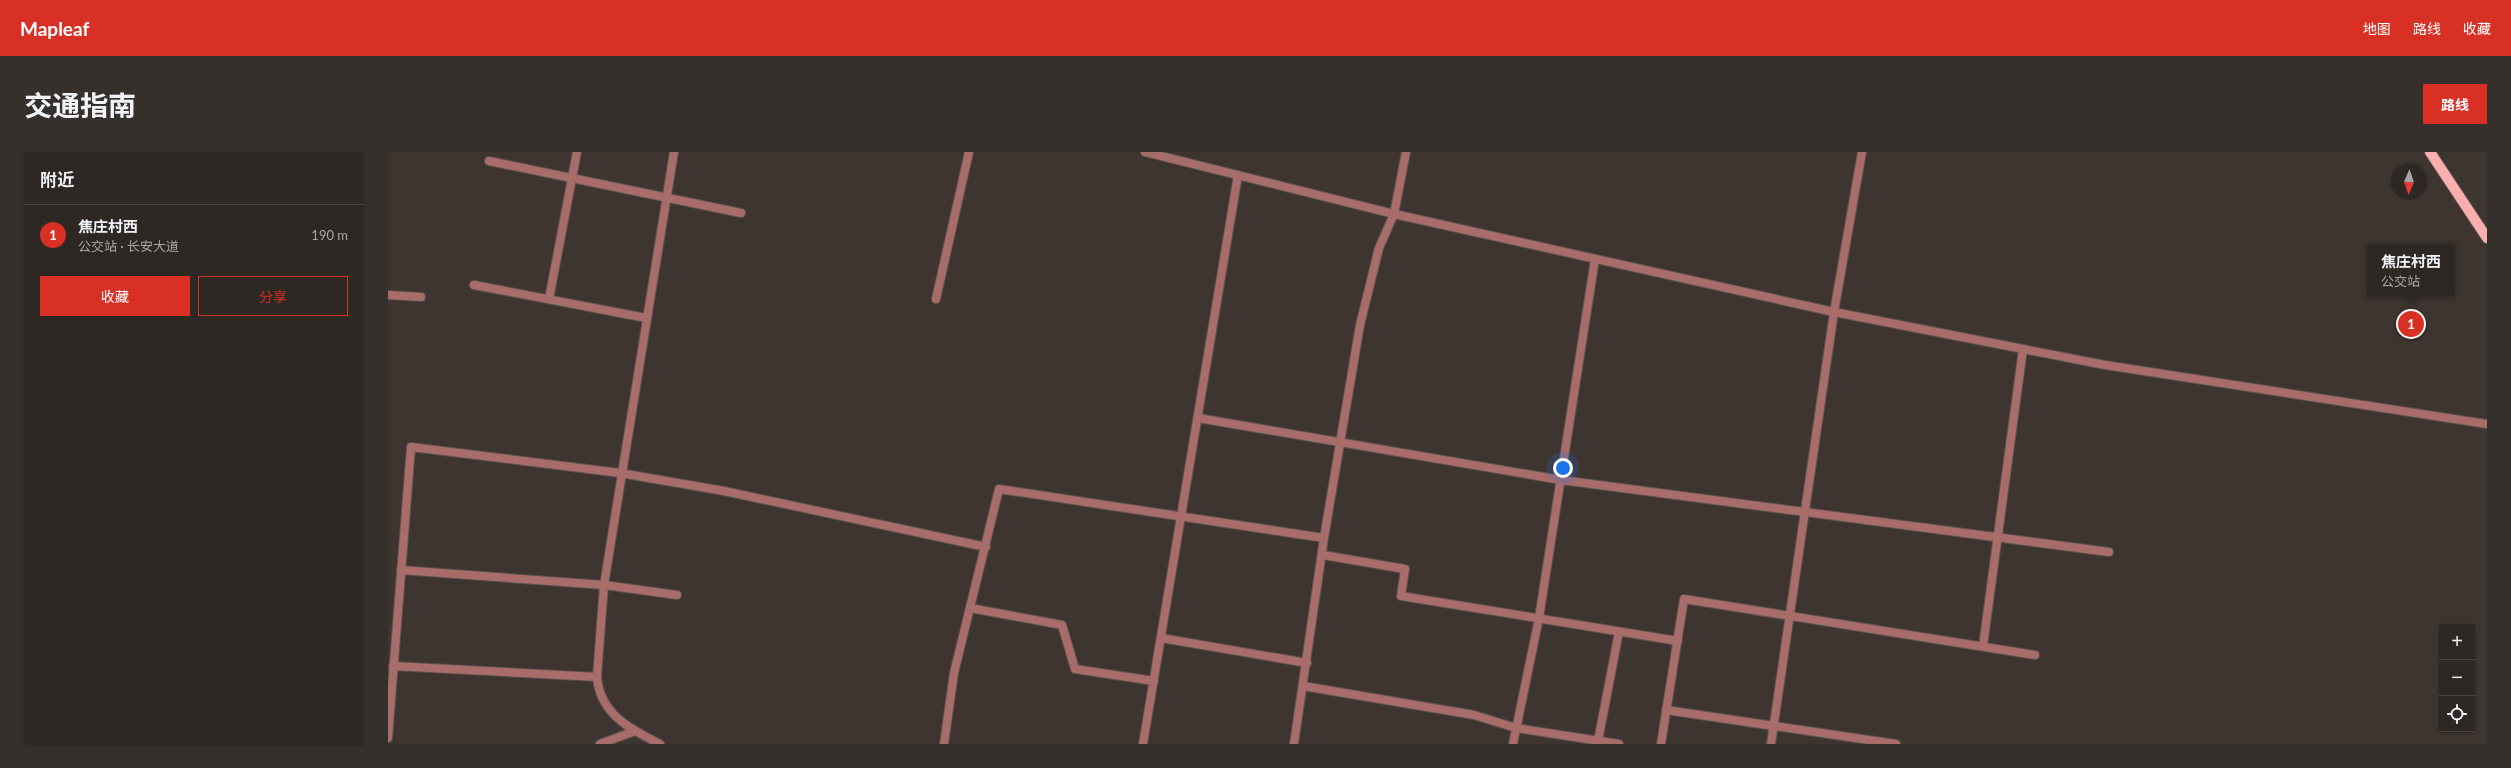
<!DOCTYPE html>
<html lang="zh">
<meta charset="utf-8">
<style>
body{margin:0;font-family:Lato,"Noto Sans SC",sans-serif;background:#36302d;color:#f1f3f6}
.controls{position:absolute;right:12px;bottom:12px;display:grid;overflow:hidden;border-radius:0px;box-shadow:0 1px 3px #0004}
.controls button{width:36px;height:36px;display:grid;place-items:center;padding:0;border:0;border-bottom:1px solid #494442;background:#2e2825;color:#f1f3f6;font:20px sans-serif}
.compass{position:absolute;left:2003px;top:12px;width:36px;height:36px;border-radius:50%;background:#2e2825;box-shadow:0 1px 3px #0004;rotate:182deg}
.you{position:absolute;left:1175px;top:316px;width:14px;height:14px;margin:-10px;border:3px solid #fff;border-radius:50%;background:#1a73e8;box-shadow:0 0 0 6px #1a73e833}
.badge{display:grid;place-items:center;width:26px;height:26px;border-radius:50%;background:#d93025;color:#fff;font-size:13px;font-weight:700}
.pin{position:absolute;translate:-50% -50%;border:2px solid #fff;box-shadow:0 1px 4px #0006}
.popup{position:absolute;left:1979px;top:92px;width:88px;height:52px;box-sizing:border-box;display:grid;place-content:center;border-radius:0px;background:#2e2825;filter:drop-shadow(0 1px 3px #0005);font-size:13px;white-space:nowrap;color:#a7a6a7}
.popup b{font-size:15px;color:#f1f3f6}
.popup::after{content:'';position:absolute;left:50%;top:100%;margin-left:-8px;border:8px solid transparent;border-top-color:#2e2825}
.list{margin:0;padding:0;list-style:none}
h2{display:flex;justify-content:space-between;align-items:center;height:52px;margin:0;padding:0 16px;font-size:17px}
h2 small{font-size:13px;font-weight:400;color:#a7a6a7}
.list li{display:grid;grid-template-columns:26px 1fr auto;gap:12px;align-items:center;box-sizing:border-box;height:60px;padding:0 16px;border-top:1px solid #494442}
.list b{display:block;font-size:15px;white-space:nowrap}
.list p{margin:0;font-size:13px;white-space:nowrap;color:#a7a6a7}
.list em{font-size:13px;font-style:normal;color:#a7a6a7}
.actions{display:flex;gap:8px;padding:12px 16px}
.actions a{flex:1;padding:9px 0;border:1px solid #d93025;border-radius:0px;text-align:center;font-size:14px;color:#d93025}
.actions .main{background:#d93025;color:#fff}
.icon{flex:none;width:22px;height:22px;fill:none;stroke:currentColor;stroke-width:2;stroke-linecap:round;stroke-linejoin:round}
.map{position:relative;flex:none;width:2099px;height:592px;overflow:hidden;border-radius:0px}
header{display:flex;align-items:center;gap:24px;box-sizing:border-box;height:56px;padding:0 20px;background:#d93025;color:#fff}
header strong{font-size:19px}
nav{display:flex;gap:22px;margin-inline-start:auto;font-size:14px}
.intro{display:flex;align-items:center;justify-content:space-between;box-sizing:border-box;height:96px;padding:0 24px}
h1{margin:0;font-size:28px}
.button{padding:10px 18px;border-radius:0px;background:#d93025;color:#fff;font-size:14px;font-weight:700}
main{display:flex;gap:24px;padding:0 24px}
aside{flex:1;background:#2e2825;border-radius:0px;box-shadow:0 1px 3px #0004}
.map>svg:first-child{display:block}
</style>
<header>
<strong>Mapleaf</strong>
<nav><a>地图</a><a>路线</a><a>收藏</a></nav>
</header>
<div class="intro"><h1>交通指南</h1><a class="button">路线</a></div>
<main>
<aside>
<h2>附近<small></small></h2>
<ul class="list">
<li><span class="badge">1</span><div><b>焦庄村西</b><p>公交站 · 长安大道</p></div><em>190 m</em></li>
</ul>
<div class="actions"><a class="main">收藏</a><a>分享</a></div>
</aside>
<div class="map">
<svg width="2099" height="592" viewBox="0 0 2099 592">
<rect width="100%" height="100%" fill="#3e3531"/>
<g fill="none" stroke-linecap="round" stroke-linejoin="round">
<!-- lane casing -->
<g stroke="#5b524e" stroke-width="10">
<g id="lane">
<path d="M 101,9 L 353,61"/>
<path d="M 0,143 L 33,145"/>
<path d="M 161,147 L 189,0"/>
<path d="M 548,147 L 581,0"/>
<path d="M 810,266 L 1173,328 L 1721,400"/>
<path d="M 935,403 L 1017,417 L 1013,444 L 1290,489"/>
<path d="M 13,418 L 216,433 L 289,443"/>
<path d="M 773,486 L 919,511"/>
<path d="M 1595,494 L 1635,197"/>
<path d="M 5,514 L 209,525"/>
<path d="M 915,534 L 1086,563 L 1128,576 L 1231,592"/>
<path d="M 1278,558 L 1508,592"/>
<path d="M 1210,589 L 1231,480"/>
<path d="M 906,592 L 936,386 L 972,173 L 991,96 L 1006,62 L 1018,0"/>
<path d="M 1125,592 L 1151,466 L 1207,107"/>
<path d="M 1273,592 L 1296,447 L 1647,503"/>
<path d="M 1383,592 L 1446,160 L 1474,0"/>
</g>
</g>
<!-- street casing -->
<g stroke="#5b524e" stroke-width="10">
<g id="street">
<path d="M 757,0 L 1006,62 L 1446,160 L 1717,213 L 2099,272"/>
<path d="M 86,133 L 258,166"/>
<path d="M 582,456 L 674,473 L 687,517 L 766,529"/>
<path d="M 0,586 L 23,295 L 232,321 L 336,339 L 598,395"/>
<path d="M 212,592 L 247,579"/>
<path d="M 272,592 C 242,577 212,562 209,525 L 216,433 L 286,0"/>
<path d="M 556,592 L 566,521 L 611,337 L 936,386"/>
<path d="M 755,592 L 850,23"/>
</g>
</g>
<!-- primary casing -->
<g stroke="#5b524e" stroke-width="12">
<path id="primary" d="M 2042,0 L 2099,86"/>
</g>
<!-- lane -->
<use href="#lane" stroke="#a86c6b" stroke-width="8"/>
<!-- street -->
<use href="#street" stroke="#a86c6b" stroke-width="8"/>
<!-- primary -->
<use href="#primary" stroke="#f9afad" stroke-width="10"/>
</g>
</svg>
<div class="controls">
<button>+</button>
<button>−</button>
<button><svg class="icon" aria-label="locate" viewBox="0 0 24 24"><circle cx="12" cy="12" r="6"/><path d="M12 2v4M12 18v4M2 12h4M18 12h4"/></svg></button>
</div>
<svg class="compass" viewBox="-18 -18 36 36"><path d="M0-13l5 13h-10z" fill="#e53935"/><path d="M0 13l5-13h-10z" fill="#a7a6a7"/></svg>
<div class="you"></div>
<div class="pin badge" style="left:2023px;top:172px">1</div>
<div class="popup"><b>焦庄村西</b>公交站</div>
</div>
</main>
